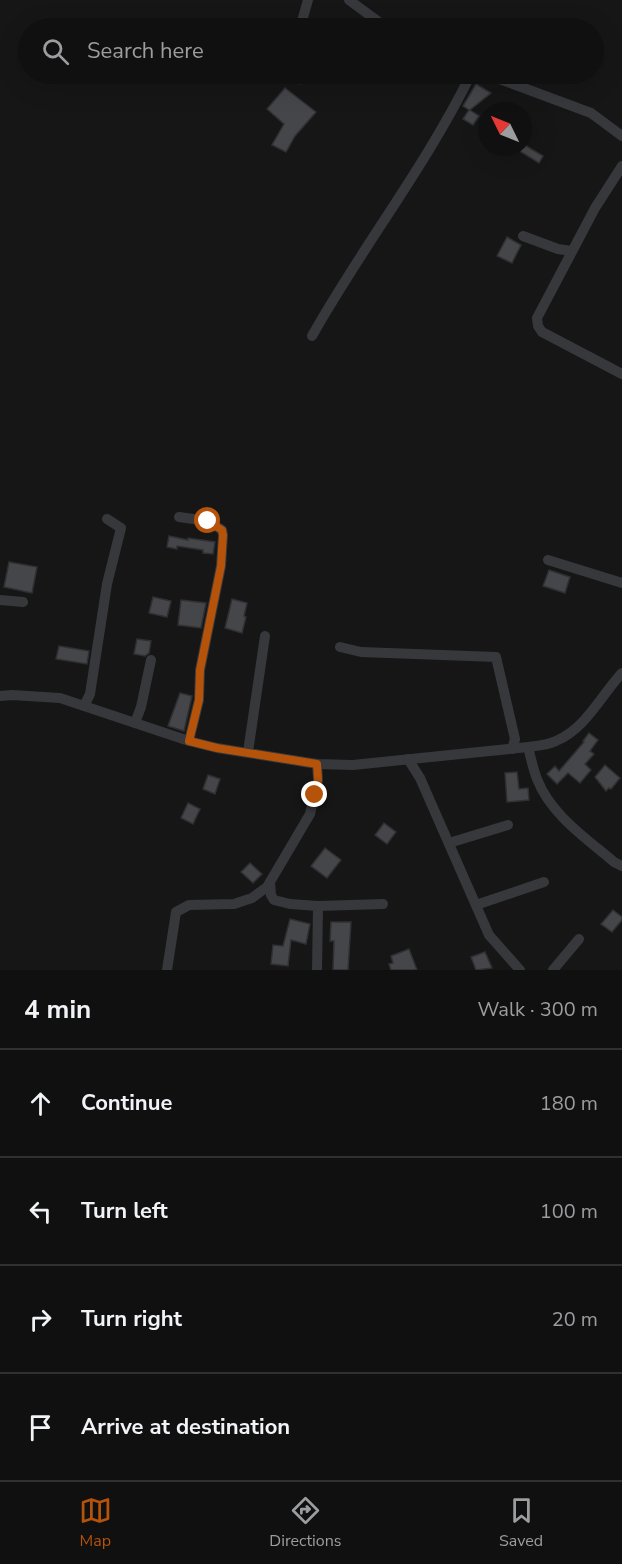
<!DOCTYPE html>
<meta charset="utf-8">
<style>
body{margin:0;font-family:"Nunito Sans",sans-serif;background:#19191a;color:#f1f3f6}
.compass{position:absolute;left:478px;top:102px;width:54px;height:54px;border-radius:50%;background:#101011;box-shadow:0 6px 24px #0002;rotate:313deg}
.stop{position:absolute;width:18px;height:18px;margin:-14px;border:4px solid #b45309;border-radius:50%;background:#fff}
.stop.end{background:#b45309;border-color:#fff;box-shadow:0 2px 6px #0008}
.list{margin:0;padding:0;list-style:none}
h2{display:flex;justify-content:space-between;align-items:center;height:78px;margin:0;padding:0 24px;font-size:26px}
h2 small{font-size:20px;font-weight:400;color:#9c9d9f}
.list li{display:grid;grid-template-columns:39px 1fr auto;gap:18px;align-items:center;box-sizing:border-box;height:108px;padding:0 24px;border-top:2px solid #303031}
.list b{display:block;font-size:22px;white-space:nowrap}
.list em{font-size:20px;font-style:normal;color:#9c9d9f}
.icon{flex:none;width:33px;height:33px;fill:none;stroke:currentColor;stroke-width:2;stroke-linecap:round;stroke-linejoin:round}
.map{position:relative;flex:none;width:622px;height:970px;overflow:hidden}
.search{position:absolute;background:#101011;box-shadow:0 6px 24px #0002;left:18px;right:18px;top:18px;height:66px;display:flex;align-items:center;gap:15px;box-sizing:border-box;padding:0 21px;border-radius:33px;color:#9c9d9f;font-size:22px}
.sheet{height:510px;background:#101011}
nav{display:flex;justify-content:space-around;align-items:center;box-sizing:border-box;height:84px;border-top:2px solid #303031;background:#101011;font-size:16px;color:#9c9d9f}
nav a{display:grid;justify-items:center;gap:3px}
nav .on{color:#b45309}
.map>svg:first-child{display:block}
</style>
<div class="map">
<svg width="622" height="970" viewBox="0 0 622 970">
<rect width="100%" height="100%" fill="#161617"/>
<!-- building -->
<g fill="#45464a" stroke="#303033" stroke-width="1.5">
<path d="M 287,74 L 326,74 L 318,82 L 308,74 L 300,84 Z"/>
<path d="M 476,84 L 491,93 L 470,110 L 479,116 L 473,125 L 463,119 L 469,110 L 463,106 Z"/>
<path d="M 285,88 L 316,112 L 295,136 L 286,152 L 272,145 L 284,124 L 267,109 Z"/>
<path d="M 523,144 L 543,156 L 539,163 L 513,147 L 523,147 Z"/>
<path d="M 507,237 L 521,245 L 512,263 L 497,256 Z"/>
<path d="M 169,536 L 188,540 L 188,538 L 215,542 L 213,554 L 203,553 L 203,550 L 177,546 L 177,549 L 167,547 Z"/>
<path d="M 9,562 L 37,567 L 32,593 L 4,587 Z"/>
<path d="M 549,570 L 570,577 L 565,593 L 543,586 Z"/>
<path d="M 153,597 L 171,601 L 167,617 L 149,613 Z"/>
<path d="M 232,599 L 247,603 L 244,616 L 246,617 L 242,633 L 225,628 Z"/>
<path d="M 181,600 L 206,603 L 201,628 L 178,625 Z"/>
<path d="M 137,639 L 151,641 L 149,653 L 145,656 L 134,654 Z"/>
<path d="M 59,646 L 89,651 L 87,664 L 56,659 Z"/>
<path d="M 180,693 L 192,696 L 184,731 L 168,726 Z"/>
<path d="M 589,733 L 598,740 L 590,751 L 594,754 L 585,764 L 591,770 L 580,783 L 568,773 L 557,784 L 547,774 L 555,766 L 559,771 L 584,742 L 583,741 Z"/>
<path d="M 605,765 L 620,778 L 611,789 L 609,788 L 606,791 L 595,777 Z"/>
<path d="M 517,772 L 519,789 L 528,788 L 529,800 L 507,802 L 505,773 Z"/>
<path d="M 208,775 L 220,779 L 215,794 L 203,789 Z"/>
<path d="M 188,803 L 200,809 L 193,824 L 181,818 Z"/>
<path d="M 384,823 L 396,832 L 387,844 L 375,835 Z"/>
<path d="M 325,848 L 341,860 L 327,878 L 311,866 Z"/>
<path d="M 250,863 L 262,874 L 253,883 L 241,872 Z"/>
<path d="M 613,910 L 622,917 L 622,920 L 612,932 L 601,924 Z"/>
<path d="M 290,919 L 310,924 L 306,944 L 291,940 L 288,966 L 271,964 L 273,945 L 283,946 Z"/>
<path d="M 331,922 L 351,922 L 348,970 L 333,970 L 334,941 L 330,941 Z"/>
<path d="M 409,949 L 417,970 L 391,970 L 389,964 L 393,963 L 391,956 Z"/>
<path d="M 485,952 L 492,968 L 476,970 L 471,957 Z"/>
</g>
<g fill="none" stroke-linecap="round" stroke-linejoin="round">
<!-- minor -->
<g stroke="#37383c" stroke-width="10">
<path d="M 349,0 L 387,28"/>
<path d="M 300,28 L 308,0"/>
<path d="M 486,74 L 591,113 L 622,136"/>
<path d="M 622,166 L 595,208 L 537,318 L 538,326 L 542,332 L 622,374"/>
<path d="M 523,236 L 558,249 L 571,251"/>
<path d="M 312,336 C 362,247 426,166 471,74"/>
<path d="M 179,517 L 208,521 L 222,530 L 223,535 L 221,566 L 200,670 L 199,700 L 189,741"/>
<path d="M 548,560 L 622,583"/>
<path d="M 0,600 L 23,602"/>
<path d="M 340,647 L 361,652 L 496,657 L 515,739 L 512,749"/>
<path d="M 0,696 L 12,695 L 60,698 L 189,741 L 217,748 L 317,764 L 353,765 L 528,747 C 537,746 548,745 556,741 C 586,728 600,697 622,673"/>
<path d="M 84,706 L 90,694 L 107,584 L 121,528 L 107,519"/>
<path d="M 135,723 L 141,707 L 151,660"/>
<path d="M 528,747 C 531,758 533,769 537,779 C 551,815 586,838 614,862 L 622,866"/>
<path d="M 248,752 L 265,636"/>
<path d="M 408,759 L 420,778 L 489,935 L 520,970"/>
<path d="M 449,843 L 508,825"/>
<path d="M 270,882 L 271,895 L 274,900 L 290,904 L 318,906 L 317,970"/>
<path d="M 476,905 L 544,882"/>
<path d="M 318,906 L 383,904"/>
<path d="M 167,970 L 176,912 L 189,905 L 234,904 L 252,898 L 267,887 L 310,814 L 318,780 L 317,764"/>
<path d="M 553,970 L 579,939"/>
</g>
</g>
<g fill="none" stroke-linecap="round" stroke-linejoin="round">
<!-- route -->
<path stroke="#b45309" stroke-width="8" d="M 208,521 L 222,530 L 223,535 L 221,566 L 200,670 L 199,700 L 189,741 L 217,748 L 317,764 L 318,780 L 315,795"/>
</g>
</svg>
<svg class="compass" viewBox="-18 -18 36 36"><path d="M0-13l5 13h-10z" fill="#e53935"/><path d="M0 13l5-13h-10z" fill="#9c9d9f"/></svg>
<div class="stop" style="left:208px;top:521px"></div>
<div class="stop end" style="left:315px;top:795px"></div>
<div class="search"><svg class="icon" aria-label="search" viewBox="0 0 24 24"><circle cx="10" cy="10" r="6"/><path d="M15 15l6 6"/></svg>Search here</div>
</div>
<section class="sheet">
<h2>4 min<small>Walk · 300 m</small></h2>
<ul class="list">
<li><svg class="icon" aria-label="ahead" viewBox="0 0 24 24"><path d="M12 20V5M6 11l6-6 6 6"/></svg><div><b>Continue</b></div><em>180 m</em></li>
<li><svg class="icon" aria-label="left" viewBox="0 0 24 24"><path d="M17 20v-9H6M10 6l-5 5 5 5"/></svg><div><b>Turn left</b></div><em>100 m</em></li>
<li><svg class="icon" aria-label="right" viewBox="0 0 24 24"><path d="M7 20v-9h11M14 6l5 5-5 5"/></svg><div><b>Turn right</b></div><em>20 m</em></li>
<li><svg class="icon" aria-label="arrive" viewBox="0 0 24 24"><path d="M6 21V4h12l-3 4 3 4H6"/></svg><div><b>Arrive at destination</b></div></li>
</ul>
</section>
<nav>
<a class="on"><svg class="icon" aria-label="map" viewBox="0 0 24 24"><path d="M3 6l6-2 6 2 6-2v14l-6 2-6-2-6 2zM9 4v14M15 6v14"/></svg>Map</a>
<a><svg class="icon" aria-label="directions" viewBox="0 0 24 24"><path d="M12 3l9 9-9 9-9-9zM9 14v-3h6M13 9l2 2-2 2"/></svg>Directions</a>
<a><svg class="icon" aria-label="saved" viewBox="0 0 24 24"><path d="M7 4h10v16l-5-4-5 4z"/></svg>Saved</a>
</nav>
